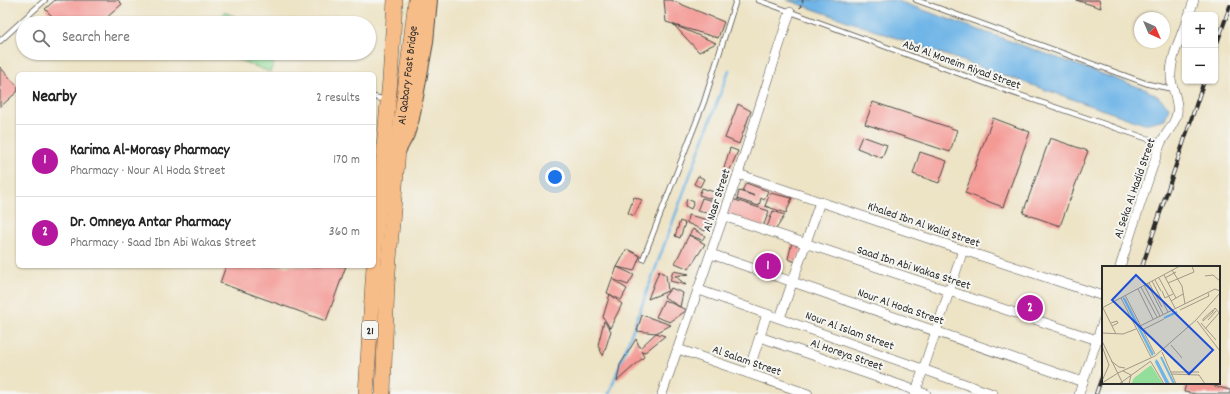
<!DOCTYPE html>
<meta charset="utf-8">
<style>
body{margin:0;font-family:Dekko,sans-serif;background:#f6f6f6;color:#222}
.controls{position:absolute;right:12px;top:12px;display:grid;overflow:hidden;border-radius:6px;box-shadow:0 1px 3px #0004}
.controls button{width:36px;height:36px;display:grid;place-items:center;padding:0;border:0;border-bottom:1px solid #e0e0e0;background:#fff;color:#222;font:20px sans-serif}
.compass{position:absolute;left:1134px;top:12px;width:36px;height:36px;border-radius:50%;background:#fff;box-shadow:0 1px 3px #0004;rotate:136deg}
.you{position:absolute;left:555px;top:177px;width:14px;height:14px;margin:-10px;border:3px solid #fff;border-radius:50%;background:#1a73e8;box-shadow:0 0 0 6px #1a73e833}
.badge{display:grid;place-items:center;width:26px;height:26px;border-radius:50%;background:#b5179e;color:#fff;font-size:13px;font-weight:700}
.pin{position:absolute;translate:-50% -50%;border:2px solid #fff;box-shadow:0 1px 4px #0006}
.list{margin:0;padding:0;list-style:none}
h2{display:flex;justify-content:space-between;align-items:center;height:52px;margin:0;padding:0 16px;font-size:17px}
h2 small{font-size:13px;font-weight:400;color:#767676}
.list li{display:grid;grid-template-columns:26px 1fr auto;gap:12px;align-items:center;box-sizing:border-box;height:72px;padding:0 16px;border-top:1px solid #e0e0e0}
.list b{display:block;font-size:15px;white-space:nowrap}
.list p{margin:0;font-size:13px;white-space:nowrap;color:#767676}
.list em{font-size:13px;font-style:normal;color:#767676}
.icon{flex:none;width:22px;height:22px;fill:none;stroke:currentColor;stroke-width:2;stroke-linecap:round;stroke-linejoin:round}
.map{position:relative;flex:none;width:1230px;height:394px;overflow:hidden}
.search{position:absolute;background:#fff;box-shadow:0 1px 3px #0004;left:16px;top:16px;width:360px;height:44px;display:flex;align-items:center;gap:10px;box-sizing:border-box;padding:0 14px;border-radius:22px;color:#767676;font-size:15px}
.panel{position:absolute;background:#fff;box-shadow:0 1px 3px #0004;left:16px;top:72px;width:360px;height:196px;border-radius:6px}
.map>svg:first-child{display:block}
</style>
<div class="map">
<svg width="1230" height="394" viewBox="0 0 1230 394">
<rect width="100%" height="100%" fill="#f6f6f2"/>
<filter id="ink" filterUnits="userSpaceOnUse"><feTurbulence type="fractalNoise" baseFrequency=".025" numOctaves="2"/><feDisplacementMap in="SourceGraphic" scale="8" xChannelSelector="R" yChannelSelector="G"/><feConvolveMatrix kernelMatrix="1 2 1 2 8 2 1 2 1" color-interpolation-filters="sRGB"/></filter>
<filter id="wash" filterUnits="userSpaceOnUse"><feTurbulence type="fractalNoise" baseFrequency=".012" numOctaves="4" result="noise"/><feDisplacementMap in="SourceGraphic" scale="16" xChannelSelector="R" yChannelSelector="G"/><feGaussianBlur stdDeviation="0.9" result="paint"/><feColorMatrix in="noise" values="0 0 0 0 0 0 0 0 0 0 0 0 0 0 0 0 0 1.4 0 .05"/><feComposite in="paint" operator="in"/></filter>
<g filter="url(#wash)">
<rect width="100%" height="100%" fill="#ede3c5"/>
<!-- green -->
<g fill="#92de9a" stroke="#5e8462">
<path d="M 224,12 L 251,23 L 220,23 Z"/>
<path d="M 220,53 L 278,53 L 270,72 Z"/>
</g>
<!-- water -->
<path fill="#70b5e7" stroke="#4e7089" d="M 787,0 L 895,0 L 1147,90 L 1157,96 L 1169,107 L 1165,119 L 1144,124 Z"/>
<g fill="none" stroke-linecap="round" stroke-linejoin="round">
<!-- stream -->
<path stroke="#70b5e7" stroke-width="2.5" d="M 609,394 L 729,70"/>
</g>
<g id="blocks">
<!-- building -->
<g fill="#f49a95">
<path d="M 55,0 L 118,0 L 122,4 L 103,21 L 105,23 L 59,23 L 45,9 Z"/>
<path d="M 664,0 L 671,0 L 724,22 L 718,38 L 674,25 L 716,43 L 699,52 L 673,24 L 666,22 Z"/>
<path d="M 1076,0 L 1099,0 L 1101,8 Z"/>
<path d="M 0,67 L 18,87 L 18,91 L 0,107 Z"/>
<path d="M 873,102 L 957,130 L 950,152 L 865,124 Z"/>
<path d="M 738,104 L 751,111 L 739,144 L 725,138 Z"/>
<path d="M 993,118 L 1030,132 L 1003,207 L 965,193 Z"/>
<path d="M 862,136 L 887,145 L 882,158 L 857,148 Z"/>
<path d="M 1050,138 L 1088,151 L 1060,226 L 1023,213 Z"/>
<path d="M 730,148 L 738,151 L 729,172 L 724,168 Z"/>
<path d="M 920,152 L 947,161 L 939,183 L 913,174 Z"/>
<path d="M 698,176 L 704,179 L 700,187 L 694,184 Z"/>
<path d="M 746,183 L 768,191 L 764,200 L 761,198 L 759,206 L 737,199 L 739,191 L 755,196 L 742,191 Z"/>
<path d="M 702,188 L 717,193 L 715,200 L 699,195 Z"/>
<path d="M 770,193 L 792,198 L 786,213 L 765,206 Z"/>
<path d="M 634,197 L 642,200 L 634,216 L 628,213 Z"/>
<path d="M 702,198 L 716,202 L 712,214 L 697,211 Z"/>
<path d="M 687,199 L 694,202 L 691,209 L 685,206 Z"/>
<path d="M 732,199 L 769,211 L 763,227 L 727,214 Z"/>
<path d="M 773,211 L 785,215 L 776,229 L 767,227 Z"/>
<path d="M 688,215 L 709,220 L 705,231 L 687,223 Z"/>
<path d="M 680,221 L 685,223 L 680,238 L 675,236 Z"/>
<path d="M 693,229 L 705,236 L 702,240 L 689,235 L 705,244 L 689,269 L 675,263 L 689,235 Z"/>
<path d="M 792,242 L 804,247 L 796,262 L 788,259 Z"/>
<path d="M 627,249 L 640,256 L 634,271 L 617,267 L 634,275 L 628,285 L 612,279 L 617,267 Z"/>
<path d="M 226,266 L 346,266 L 326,321 L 220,283 Z"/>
<path d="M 659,271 L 666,275 L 668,291 L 648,299 Z"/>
<path d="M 673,271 L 689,274 L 675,276 L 686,285 L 670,281 Z"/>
<path d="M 612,279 L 627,289 L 621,300 L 607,293 Z"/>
<path d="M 671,288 L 683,293 L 680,307 L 664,297 Z"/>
<path d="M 610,294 L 622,304 L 610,328 L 603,317 Z"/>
<path d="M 664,300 L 687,310 L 670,322 L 656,317 Z"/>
<path d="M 642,315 L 671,325 L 656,333 L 637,331 Z"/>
<path d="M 604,321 L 611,331 L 603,356 L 598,345 Z"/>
<path d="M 656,333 L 665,336 L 645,352 L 641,351 L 644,357 L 617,381 L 620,365 L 636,339 L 640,348 Z"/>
<path d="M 1186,383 L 1203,383 L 1230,390 L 1230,394 L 1196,394 L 1184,392 Z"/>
</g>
</g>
</g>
<g filter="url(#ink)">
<use href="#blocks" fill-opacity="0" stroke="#484742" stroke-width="1"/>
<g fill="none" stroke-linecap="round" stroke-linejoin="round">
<!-- service casing -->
<g stroke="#484742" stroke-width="6">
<g id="service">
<path d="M 758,0 L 993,86 L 1160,143"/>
<path d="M 916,0 L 1148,84 L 1173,89"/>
<path d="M 0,41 L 45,0"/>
<path d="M 374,97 L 386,100"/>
<path d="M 643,259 L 704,102 L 736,0"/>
</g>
</g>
<!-- minor casing -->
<g stroke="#484742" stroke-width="10">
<g id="minor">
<path d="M 1189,15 L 1194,0"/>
<path d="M 738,174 L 963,250 L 1103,296"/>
<path d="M 723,216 L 1097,340"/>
<path d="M 711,254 L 1083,382"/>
<path d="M 1120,267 C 1133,226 1146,186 1160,145 C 1164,134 1175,126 1177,113 C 1179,101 1172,90 1171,78 C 1170,59 1179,42 1185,25"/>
<path d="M 699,290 L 993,394"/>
<path d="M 780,318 L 820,202"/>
<path d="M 760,337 L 926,394"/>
<path d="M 678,349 L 808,394"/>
<path d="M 748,373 L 767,314"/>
<path d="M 662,394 L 738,174 L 790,12"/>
<path d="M 915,394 L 963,250"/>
<path d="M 1079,394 L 1103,321"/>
</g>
</g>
<!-- trunk casing -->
<g stroke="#484742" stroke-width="16">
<g id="trunk">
<path d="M 374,261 L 390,80 L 395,0"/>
<path d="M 366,394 L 374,266"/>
<path id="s1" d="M 383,394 L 387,284 L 398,149 L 416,0"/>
</g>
</g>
<!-- motorway casing -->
<g stroke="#484742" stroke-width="18">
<path id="motorway" d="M 398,149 L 406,134 L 411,118 L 425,42 L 429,0"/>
</g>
<!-- path -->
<path stroke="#484742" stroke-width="1.5" stroke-dasharray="3 3" stroke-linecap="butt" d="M 800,8 L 803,0"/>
<!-- service -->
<use href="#service" stroke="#fff" stroke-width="4.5"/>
<!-- minor -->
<use href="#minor" stroke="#fff" stroke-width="9"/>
<!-- trunk -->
<use href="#trunk" stroke="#f7bd88" stroke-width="15"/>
<!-- motorway -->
<use href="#motorway" stroke="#f7bd88" stroke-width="16"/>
<!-- rail casing -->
<g stroke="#2b2b2b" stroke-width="4">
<g id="rail">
<path d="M 1215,49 L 1230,6"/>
<path d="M 1142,267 L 1204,81"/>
<path d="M 1096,394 L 1103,374"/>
</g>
</g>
<!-- rail -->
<use href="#rail" stroke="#f6f6f2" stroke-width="2.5" stroke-dasharray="8" stroke-linecap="butt"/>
</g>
</g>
<g text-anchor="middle" stroke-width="4" stroke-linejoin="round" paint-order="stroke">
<!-- shield labels -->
<rect fill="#f6f6f2" stroke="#686867" stroke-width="1" x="362" y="321" width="16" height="18" rx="3"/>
<g font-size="11" font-weight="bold" fill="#2b2b2b">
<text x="370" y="334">21</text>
</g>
<!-- street labels -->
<g font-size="12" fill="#2b2b2b" stroke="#f6f6f2">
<text transform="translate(962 64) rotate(20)" y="4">Abd Al Moneim Riyad Street</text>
<text dy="4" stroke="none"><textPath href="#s1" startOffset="320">Al Qabary Fast Bridge</textPath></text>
<text transform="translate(1134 188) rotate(-71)" y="4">Al Seka Al Hadid Street</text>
<text transform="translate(716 200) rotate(-72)" y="4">Al Nasr Street</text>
<text transform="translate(924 224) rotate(19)" y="4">Khaled Ibn Al Walid Street</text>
<text transform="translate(914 267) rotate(18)" y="4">Saad Ibn Abi Wakas Street</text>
<text transform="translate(901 306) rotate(19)" y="4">Nour Al Hoda Street</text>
<text transform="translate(850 330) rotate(20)" y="4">Nour Al Islam Street</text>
<text transform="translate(847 354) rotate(19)" y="4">Al Horeya Street</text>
<text transform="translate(747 360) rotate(19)" y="4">Al Salam Street</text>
</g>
</g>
<!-- overview -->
<g transform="translate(1102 266)">
<rect width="118" height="118" fill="#ede3c5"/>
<path d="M 49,99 L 61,118 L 29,118 L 32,112 Z" fill="#92de9a"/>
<path d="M 20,31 L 23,32 L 52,88 L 50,90 ZM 54,93 L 56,95 L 68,118 L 64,118 L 53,96 Z" fill="#70b5e7"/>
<path fill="none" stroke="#70b5e7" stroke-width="2" d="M 62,52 L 75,46M 59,91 L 72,118"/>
<path fill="none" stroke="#9f9987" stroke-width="1" d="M 70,4 L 80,20 L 83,38M 62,9 L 74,32M 103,10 L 111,9 L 118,15M 57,12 L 73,42M 63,12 L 74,6M 53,14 L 59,25M 50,15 L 66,46M 45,17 L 61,48M 47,17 L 60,41M 66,17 L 92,6 L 90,0M 42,19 L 58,50M 39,21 L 55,51M 36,23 L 51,53M 60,25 L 63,32 L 71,28M 23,29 L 53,88M 19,32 L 49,91M 69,35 L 81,28M 0,42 L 78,0M 1,42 L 14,68M 78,44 L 107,30 L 106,27M 111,44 L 111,46 L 101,55 L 101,53 ZM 111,45 L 113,42 L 118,48 L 118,59M 106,54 L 114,45M 95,55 L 118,85M 9,57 L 15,55 L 16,57 L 10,60M 99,57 L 114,74M 38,60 L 113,23 L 118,25M 103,63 L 117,47M 40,64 L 62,53M 0,67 L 21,68 L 34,63M 0,75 L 21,118M 69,79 L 80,92M 60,86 L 74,118M 9,95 L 17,101 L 23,102M 49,96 L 62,118M 21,105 L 29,109 L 27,118M 68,106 L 97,106M 69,108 L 97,109 L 103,118M 0,115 L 7,99 L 0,80M 0,117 L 16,107 L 53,90 L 94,54 L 118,27M 17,118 L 49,95"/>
<path fill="#1d4ed8" fill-opacity="0.15" stroke="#1d4ed8" stroke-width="2" d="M 34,9 L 111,84 L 87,108 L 10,34 Z"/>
<rect width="118" height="118" fill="none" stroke="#2b2b2b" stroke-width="2"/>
</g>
</svg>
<div class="controls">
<button>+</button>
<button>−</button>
</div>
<svg class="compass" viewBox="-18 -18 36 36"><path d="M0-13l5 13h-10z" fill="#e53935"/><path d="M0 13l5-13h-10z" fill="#767676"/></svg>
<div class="you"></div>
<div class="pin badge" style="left:768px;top:266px">1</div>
<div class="pin badge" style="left:1030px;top:308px">2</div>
<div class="search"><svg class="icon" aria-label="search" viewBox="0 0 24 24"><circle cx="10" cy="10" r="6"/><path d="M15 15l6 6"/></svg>Search here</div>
<section class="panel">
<h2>Nearby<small>2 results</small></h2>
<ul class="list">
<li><span class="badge">1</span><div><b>Karima Al-Morasy Pharmacy</b><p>Pharmacy · Nour Al Hoda Street</p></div><em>170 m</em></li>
<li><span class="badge">2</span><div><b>Dr. Omneya Antar Pharmacy</b><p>Pharmacy · Saad Ibn Abi Wakas Street</p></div><em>360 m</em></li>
</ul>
</section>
</div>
